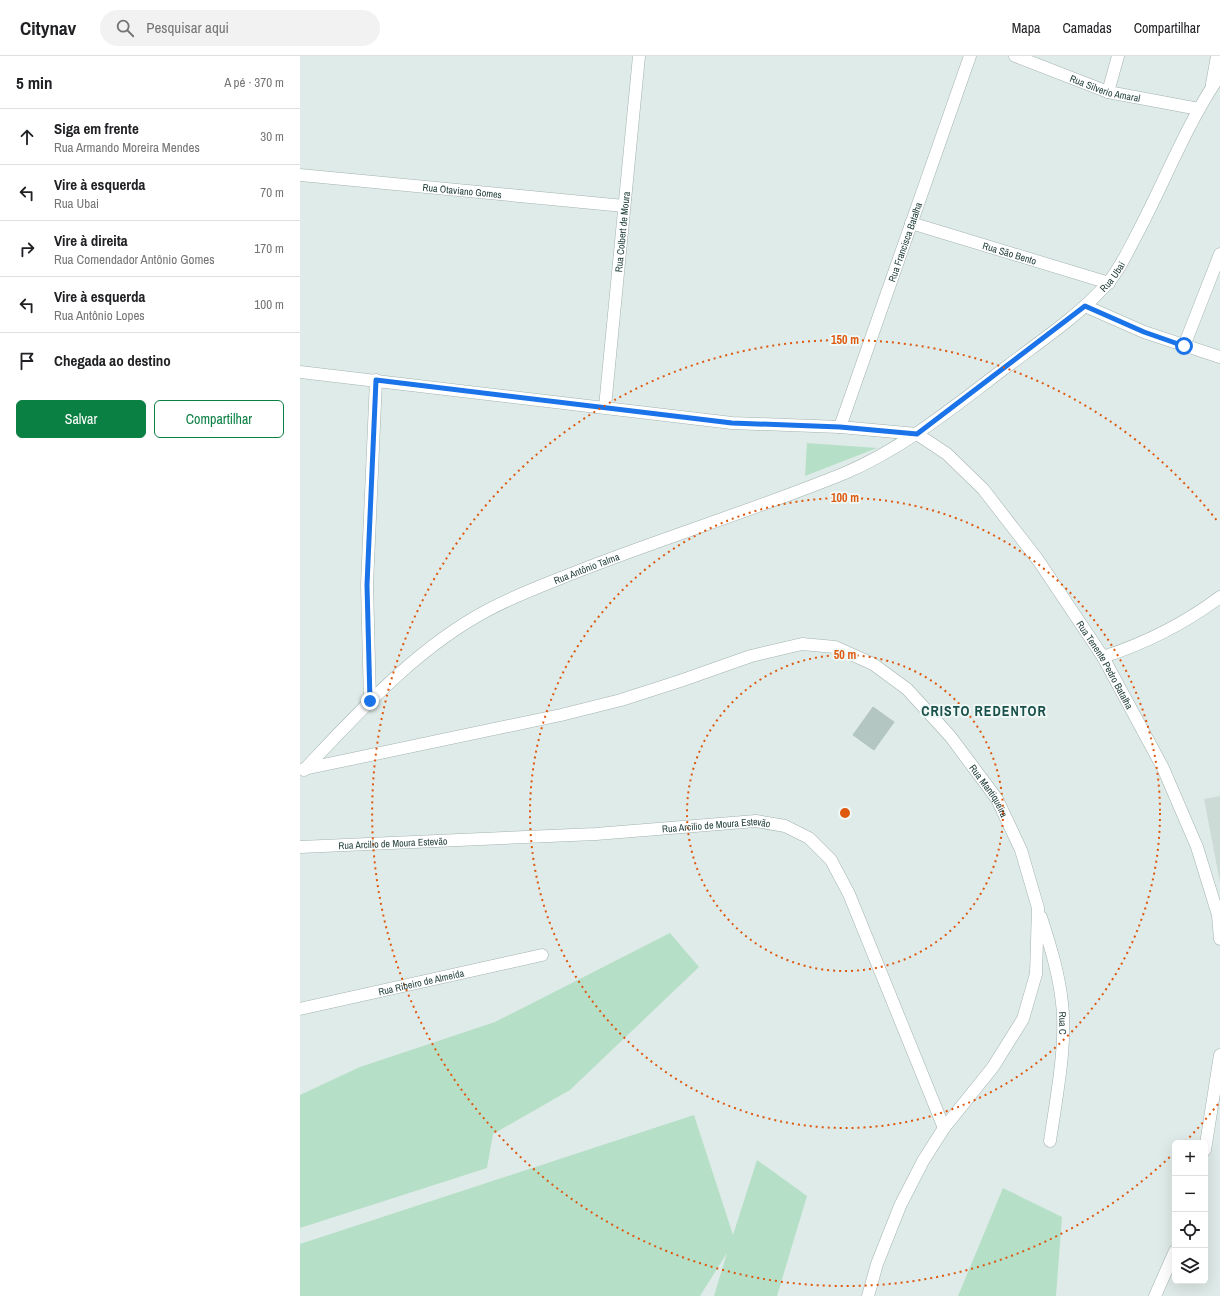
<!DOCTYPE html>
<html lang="pt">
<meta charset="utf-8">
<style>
body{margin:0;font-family:"Archivo Narrow",sans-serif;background:#f2f2f2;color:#202124}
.controls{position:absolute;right:12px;bottom:12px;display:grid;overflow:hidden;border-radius:6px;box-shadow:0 4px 16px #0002}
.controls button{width:36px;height:36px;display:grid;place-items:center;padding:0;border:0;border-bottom:1px solid #e0e0e0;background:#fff;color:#202124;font:20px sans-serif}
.stop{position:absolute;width:12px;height:12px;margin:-9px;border:3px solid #1a73e8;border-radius:50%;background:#fff}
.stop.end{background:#1a73e8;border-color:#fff;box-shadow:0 1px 4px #0008}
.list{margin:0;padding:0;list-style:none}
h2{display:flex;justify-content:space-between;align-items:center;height:52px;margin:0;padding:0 16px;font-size:17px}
h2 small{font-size:13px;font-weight:400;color:#757577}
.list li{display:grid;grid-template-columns:26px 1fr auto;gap:12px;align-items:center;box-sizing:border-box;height:56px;padding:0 16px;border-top:1px solid #e0e0e0}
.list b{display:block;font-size:15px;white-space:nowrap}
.list p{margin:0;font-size:13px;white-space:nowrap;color:#757577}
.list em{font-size:13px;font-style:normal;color:#757577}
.actions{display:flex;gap:8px;padding:12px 16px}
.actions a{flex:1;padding:9px 0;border:1px solid #0b8043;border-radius:6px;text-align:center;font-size:14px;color:#0b8043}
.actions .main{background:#0b8043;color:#fff}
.icon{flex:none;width:22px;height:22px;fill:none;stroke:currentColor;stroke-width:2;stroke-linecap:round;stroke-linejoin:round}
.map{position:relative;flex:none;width:920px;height:1240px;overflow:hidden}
header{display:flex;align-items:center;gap:24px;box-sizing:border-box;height:56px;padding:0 20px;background:#fff;border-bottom:1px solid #e0e0e0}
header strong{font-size:19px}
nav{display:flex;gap:22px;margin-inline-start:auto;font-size:14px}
.search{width:280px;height:36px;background:#f2f2f2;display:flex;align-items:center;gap:10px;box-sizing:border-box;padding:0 14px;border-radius:22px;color:#757577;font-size:15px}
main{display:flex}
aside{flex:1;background:#fff}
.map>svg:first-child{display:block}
</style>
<header>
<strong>Citynav</strong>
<div class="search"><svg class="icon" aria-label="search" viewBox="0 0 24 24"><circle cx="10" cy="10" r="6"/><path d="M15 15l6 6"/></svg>Pesquisar aqui</div>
<nav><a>Mapa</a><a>Camadas</a><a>Compartilhar</a></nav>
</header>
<main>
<aside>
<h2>5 min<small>A pé · 370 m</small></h2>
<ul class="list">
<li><svg class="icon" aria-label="ahead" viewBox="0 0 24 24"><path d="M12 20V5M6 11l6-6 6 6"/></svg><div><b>Siga em frente</b><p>Rua Armando Moreira Mendes</p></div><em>30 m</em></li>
<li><svg class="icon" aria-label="left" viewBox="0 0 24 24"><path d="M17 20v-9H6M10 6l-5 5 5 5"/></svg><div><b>Vire à esquerda</b><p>Rua Ubai</p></div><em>70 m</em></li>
<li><svg class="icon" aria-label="right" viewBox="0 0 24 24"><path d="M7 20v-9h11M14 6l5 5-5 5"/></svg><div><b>Vire à direita</b><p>Rua Comendador Antônio Gomes</p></div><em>170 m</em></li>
<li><svg class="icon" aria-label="left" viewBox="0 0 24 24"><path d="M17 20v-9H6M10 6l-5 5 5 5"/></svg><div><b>Vire à esquerda</b><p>Rua Antônio Lopes</p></div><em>100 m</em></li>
<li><svg class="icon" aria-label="arrive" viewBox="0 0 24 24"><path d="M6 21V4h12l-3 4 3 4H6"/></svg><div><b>Chegada ao destino</b></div></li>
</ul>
<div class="actions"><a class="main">Salvar</a><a>Compartilhar</a></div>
</aside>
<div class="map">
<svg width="920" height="1240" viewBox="0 0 920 1240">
<rect width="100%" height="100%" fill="#dfebe8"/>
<!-- built -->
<path fill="#cddbd7" d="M 920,740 L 920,826 L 904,743 Z"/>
<!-- green -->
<g fill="#b6dfc7">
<path d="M 507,387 L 577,392 L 505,420 Z"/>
<path d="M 370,877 L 399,911 L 270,1034 L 193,1078 L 187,1112 L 0,1172 L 0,1039 L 60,1011 L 195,966 Z"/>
<path d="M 394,1059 L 433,1179 L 457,1104 L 507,1140 L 477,1240 L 414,1240 L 427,1197 L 400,1240 L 0,1240 L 0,1188 Z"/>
<path d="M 703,1132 L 762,1161 L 756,1240 L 658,1240 Z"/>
</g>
<!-- building -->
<path fill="#b4c6c1" stroke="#b1c5c0" d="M 573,651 L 594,666 L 574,694 L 553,679 Z"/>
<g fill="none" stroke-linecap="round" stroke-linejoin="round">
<!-- minor casing -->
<g stroke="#a2b3b0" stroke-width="13">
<g id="minor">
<path id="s1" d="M 715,0 L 808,36 L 899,53"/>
<path d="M 912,28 L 917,0"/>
<path d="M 808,36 L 818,0"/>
<path id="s2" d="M 0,119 L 324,150"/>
<path id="s3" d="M 611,167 L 809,227"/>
<path d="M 785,250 L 844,276 L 920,301"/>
<path d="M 884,290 L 920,198"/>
<path id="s4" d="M 0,316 L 432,367 L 540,371 L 617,378 L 647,398 L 683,433 L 738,504 L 803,601 L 863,712 L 897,791 L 918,859 L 920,883"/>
<path id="s5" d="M 305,351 L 339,0"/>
<path id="s6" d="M 540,371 L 670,0"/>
<path d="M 803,601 C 846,587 884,568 920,541"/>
<path d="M 70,645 L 67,529 L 76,324"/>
<path id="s7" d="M 4,713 L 261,659 L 321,644 L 380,625 L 451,600 L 502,588 L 535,591 L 573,608 L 607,633 L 650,680 L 697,743 L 721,794 L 738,852 L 736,918 L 723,963 L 693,1011 L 644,1072 L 623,1105 L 600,1150 L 577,1208 L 568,1240"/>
<path id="s8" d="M 4,714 C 59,656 116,592 188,554 C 216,539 246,528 276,516 C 365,481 457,453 545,417 C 606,391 657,348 709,309 C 742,284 778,260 806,229 C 819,215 828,195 837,178 C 865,125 886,69 920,19"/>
<path id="s9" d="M 0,791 L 296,778 L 456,765 L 485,770 L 509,782 L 531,804 L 549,838 L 644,1072"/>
<path id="s10" d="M 741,861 C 750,889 759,918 762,947 C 767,989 756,1043 750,1085"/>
<path id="s11" d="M 0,953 L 242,899"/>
<path d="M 905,1094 L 920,999"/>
<path d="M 855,1240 L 875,1195"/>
</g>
</g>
<!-- minor -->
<use href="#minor" stroke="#fff" stroke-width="12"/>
</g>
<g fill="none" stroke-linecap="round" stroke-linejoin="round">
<!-- route -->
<path stroke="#1a73e8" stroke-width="5" d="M 70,645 L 67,529 L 76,324 L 432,367 L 540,371 L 617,378 L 785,250 L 844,276 L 884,290"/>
</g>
<!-- distance rings -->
<g fill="none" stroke="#de580e" stroke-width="2" stroke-dasharray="2 4">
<circle cx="545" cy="757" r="158"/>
<circle cx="545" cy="757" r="315"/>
<path d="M918 1048A473 473 0 0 1 885 1086M874 1097A473 473 0 1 1 918 466"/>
</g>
<g text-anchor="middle" stroke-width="4" stroke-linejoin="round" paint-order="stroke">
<!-- street labels -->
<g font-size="10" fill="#1f3d39" stroke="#eff8f5">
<text dy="4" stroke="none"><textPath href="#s1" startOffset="96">Rua Silverio Amaral</textPath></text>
<text dy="4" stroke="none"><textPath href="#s2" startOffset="163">Rua Otaviano Gomes</textPath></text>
<text dy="4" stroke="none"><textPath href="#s5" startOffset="176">Rua Colbert de Moura</textPath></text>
<text dy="4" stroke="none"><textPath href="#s6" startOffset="196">Rua Francisca Batalha</textPath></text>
<text dy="4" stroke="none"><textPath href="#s3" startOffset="103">Rua São Bento</textPath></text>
<text dy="4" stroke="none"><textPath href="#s8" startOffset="961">Rua Ubai</textPath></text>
<text dy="4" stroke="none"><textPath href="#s8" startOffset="352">Rua Antônio Talma</textPath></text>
<text dy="4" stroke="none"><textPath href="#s4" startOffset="921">Rua Tenente Pedro Batalha</textPath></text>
<text dy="4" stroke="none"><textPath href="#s7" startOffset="762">Rua Mantiqueira</textPath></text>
<text dy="4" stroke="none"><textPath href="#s9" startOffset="417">Rua Arcilio de Moura Estevão</textPath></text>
<text dy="4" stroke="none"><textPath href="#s9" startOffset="93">Rua Arcilio de Moura Estevão</textPath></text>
<text dy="4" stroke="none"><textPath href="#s11" startOffset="124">Rua Ribeiro de Almeida</textPath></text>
<text dy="4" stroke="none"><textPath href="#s10" startOffset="109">Rua C</textPath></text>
</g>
<!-- district labels -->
<g font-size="14" font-weight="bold" letter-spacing="1" fill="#1a504b" stroke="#eff8f5">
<text x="684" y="660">CRISTO REDENTOR</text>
</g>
</g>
<circle cx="545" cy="757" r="6" fill="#de580e" stroke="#eff8f5" stroke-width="2"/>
<g font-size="12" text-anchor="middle" font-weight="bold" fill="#de580e" stroke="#eff8f5" stroke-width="4" stroke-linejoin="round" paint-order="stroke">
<text x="545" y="288">150 m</text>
<text x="545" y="446">100 m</text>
<text x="545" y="603">50 m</text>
</g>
</svg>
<div class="controls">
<button>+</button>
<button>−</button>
<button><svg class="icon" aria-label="locate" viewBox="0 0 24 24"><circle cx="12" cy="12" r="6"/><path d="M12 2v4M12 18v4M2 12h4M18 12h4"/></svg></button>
<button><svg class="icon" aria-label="layers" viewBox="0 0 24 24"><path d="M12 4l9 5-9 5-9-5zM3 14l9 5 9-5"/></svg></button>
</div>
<div class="stop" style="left:884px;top:290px"></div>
<div class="stop end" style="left:70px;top:645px"></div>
</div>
</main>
